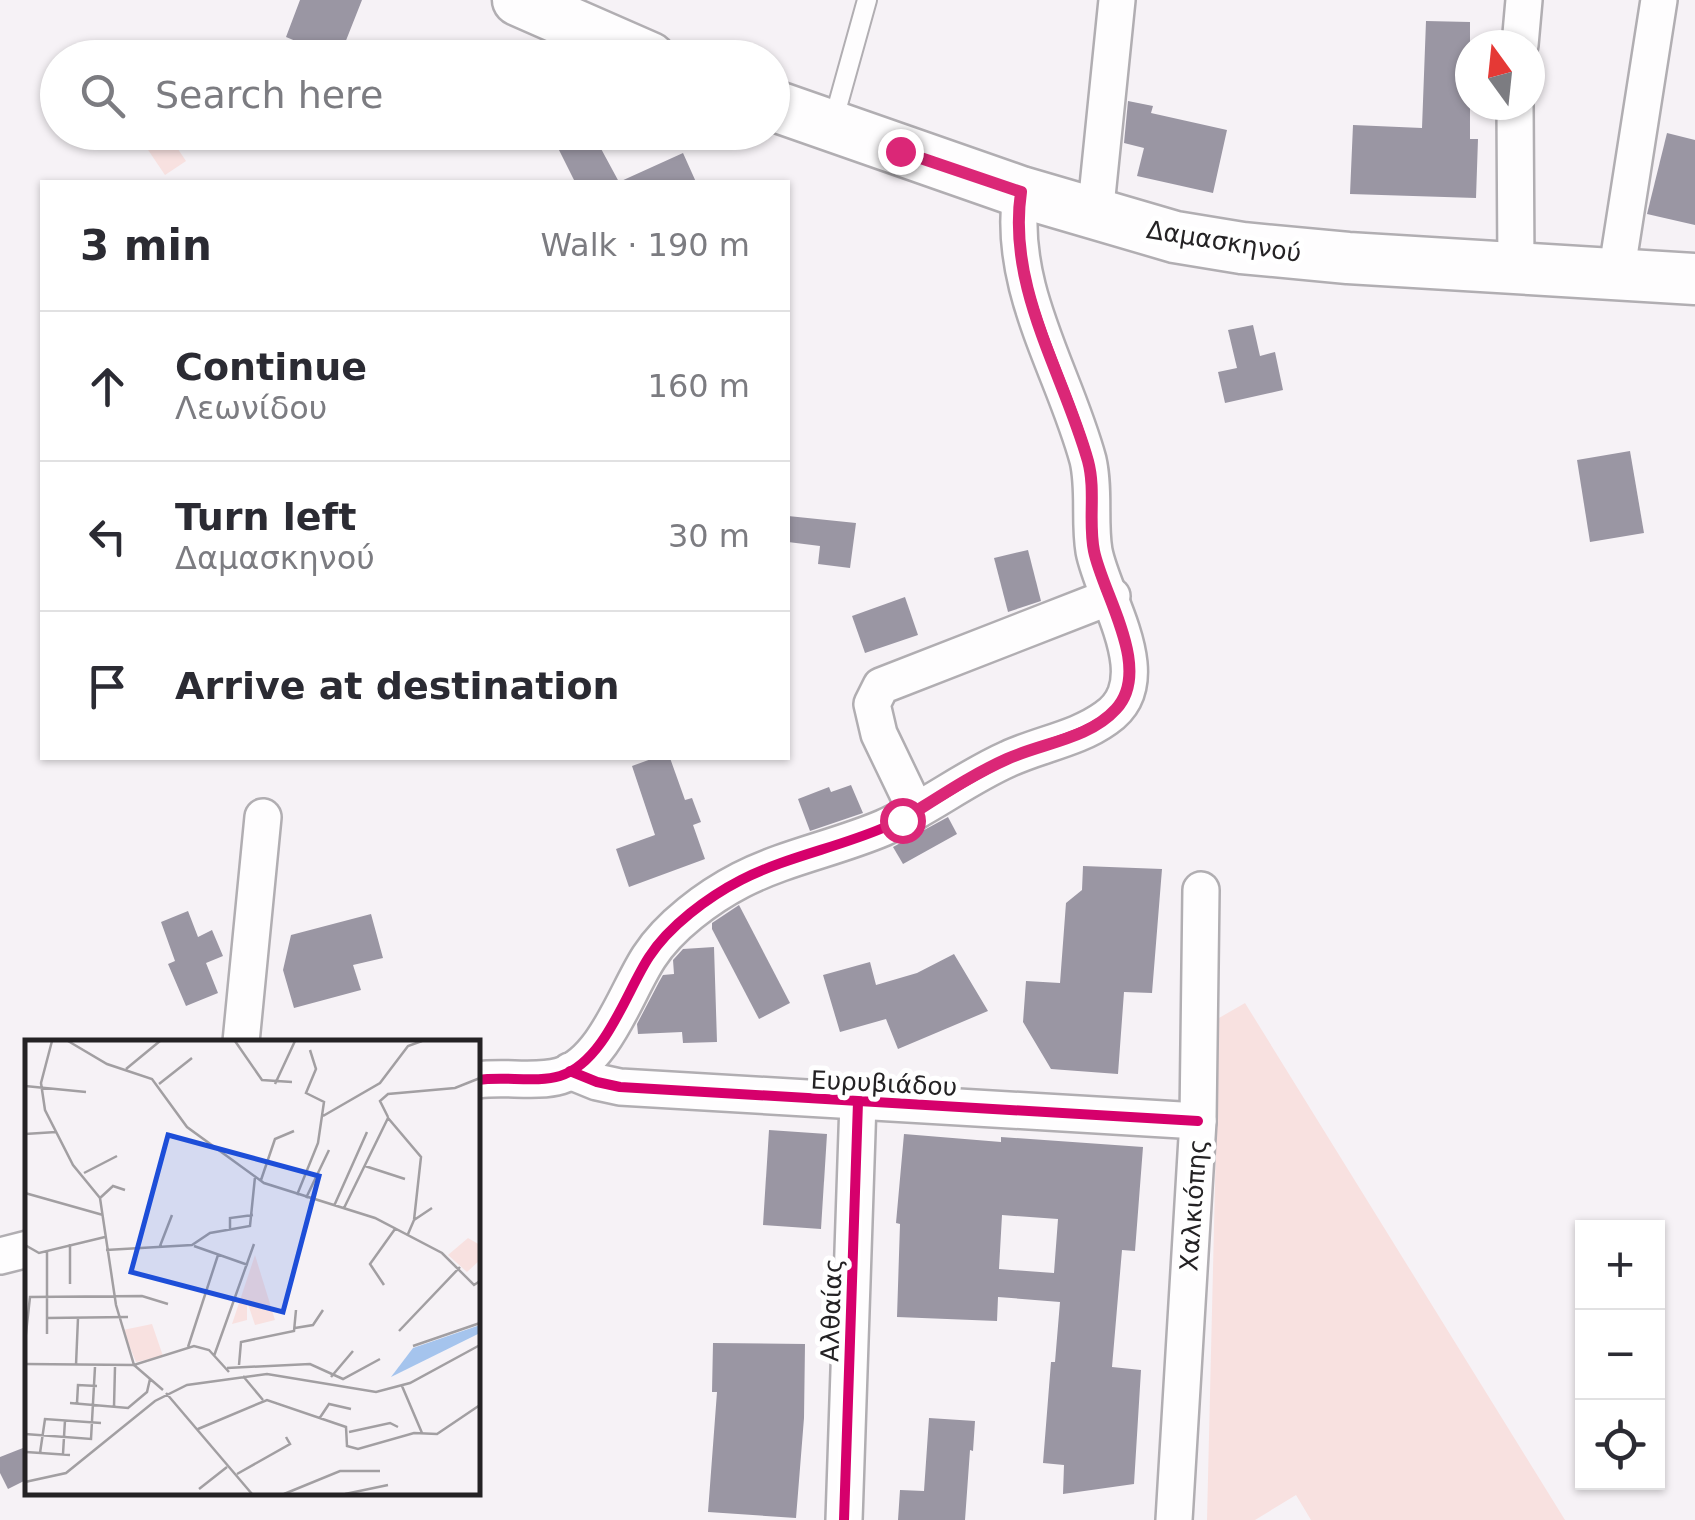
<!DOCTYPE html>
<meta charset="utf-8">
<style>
body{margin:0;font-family:"DejaVu Sans",sans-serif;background:#f2f2f3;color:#2b2b33}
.controls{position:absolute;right:30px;bottom:30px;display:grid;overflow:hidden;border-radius:0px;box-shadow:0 2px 8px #0004}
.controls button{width:90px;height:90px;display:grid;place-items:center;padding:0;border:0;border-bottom:2px solid #e1e1e2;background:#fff;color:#2b2b33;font:50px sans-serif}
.compass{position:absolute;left:1455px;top:30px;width:90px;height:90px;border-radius:50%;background:#fff;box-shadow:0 2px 8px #0004;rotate:345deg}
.stop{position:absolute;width:30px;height:30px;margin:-22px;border:8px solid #db2777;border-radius:50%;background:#fff}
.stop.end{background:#db2777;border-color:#fff;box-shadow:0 2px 10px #0008}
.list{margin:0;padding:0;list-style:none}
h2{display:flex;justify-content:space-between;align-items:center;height:130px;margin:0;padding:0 40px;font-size:42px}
h2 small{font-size:32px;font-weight:400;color:#7c7c81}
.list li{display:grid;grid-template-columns:65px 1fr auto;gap:30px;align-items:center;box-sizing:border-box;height:150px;padding:0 40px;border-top:2px solid #e1e1e2}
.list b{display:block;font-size:38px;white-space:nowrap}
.list p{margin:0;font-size:32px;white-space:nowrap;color:#7c7c81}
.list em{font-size:32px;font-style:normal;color:#7c7c81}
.icon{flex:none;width:55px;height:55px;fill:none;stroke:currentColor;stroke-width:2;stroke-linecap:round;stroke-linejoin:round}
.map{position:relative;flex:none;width:1695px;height:1520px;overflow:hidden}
.search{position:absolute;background:#fff;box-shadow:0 2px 8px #0004;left:40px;top:40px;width:750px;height:110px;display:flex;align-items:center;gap:25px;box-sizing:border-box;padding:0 35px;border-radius:55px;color:#7c7c81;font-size:38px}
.panel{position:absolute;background:#fff;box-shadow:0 2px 8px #0004;left:40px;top:180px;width:750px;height:580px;border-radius:0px}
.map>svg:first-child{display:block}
</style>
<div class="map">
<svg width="1695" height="1520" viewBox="0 0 1695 1520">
<rect width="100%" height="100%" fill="#f6f2f6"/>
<!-- green -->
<g fill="#f8e1e0">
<path d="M 149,133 L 167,133 L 186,161 L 165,175 L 140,138 Z"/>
<path d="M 1245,1003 L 1565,1520 L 1311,1520 L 1296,1495 L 1255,1520 L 1207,1520 L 1219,1018 Z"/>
</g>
<!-- building -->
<g fill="#9a96a3" fill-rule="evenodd">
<path d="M 300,0 L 362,0 L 345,43 L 338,40 L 332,58 L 292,58 L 298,42 L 286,37 Z"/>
<path d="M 1426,21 L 1470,22 L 1470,139 L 1478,139 L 1476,198 L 1350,194 L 1353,125 L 1422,128 Z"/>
<path d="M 1128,101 L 1153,106 L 1151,113 L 1227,130 L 1213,193 L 1137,176 L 1144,148 L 1124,143 Z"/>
<path d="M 550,132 L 592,132 L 619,182 L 683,153 L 696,182 L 575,182 Z"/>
<path d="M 1667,133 L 1695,140 L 1695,225 L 1647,214 Z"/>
<path d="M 1253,325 L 1260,356 L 1275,352 L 1283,390 L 1225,403 L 1218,372 L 1237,368 L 1228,330 Z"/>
<path d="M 1630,451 L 1644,533 L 1590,542 L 1577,460 Z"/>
<path d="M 788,516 L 856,523 L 850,568 L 818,564 L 820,546 L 788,542 Z"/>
<path d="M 1028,550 L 1041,601 L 1008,612 L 994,558 Z"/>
<path d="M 905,597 L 918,635 L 865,653 L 852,616 Z"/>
<path d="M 654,758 L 670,758 L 685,800 L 692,798 L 701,822 L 693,825 L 705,859 L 629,887 L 616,849 L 655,835 L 632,766 Z"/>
<path d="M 851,785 L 863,813 L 810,831 L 798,799 L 829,787 L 831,792 Z"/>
<path d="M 948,817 L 957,834 L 903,864 L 893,847 Z"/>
<path d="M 1083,866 L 1162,869 L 1152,993 L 1124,992 L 1118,1074 L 1051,1069 L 1023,1022 L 1026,981 L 1060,983 L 1066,903 L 1082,890 Z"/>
<path d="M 739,905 L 790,1003 L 759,1019 L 712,929 L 712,923 Z"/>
<path d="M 188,911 L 198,937 L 212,930 L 223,956 L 206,963 L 218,993 L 186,1006 L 168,964 L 175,961 L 161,922 Z"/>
<path d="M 371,914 L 383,958 L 353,965 L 361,990 L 294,1008 L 283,970 L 291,935 Z"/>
<path d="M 714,947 L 717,1042 L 683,1043 L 682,1032 L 638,1034 L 637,1024 L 659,982 L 663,975 L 674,974 L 673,960 L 683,949 Z"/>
<path d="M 954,954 L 988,1011 L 898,1049 L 886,1019 L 840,1032 L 823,975 L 870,962 L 876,985 L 917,973 Z"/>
<path d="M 769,1130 L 827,1134 L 821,1229 L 763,1225 Z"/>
<path d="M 904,1134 L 1001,1142 L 1001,1137 L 1143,1147 L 1135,1251 L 1122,1250 L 1112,1367 L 1141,1370 L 1134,1484 L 1063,1494 L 1064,1465 L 1043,1463 L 1051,1362 L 1055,1362 L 1060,1302 L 998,1297 L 997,1321 L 897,1317 L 900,1224 L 896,1223 ZM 1002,1215 L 1058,1219 L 1054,1273 L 999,1269 Z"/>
<path d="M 713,1343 L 805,1344 L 804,1418 L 796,1518 L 708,1512 L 717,1392 L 712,1392 Z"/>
<path d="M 929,1418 L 975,1421 L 973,1451 L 970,1450 L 965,1520 L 898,1520 L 900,1490 L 924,1491 Z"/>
<path d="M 28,1446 L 28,1479 L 8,1489 L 0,1473 L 0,1457 Z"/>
</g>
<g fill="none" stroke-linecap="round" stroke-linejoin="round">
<!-- service casing -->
<g stroke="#b1aeb2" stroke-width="22">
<path id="service" d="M 833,122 L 867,0"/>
</g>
<!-- minor casing -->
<g stroke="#b1aeb2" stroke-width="40">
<g id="minor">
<path d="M 1520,45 L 1524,0"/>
<path d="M 1515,105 L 1516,268"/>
<path d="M 1095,216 L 1117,0"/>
<path d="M 1616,275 L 1659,0"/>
<path d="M 916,811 L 879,734 L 872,704 L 881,686 L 1112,596"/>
<path d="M 241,1042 L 263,817"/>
<path d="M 570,1071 L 597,1082 L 620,1087 L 1198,1121"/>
<path d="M 478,1080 C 503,1076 537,1083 560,1076 C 605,1062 626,992 649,957 C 669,926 708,897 741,880 C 786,857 836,848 883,828 C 926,809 965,778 1008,759 C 1040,744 1077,739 1106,718 C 1161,680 1103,599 1094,551 C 1089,521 1095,490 1088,460 C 1064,371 1007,288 1021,192"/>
<path d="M 0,1256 L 28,1249"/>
<path d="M 844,1520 L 858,1102"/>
<path d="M 1174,1520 L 1198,1121 L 1201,890"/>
</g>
</g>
<!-- secondary casing -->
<g stroke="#b1aeb2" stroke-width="55">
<g id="secondary">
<path d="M 518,0 L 650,58"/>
<path d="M 772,105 L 1021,192 L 1175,237 L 1242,248 L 1348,258 L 1695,279"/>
</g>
</g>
<!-- service -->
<use href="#service" stroke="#fefdfe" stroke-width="18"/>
<!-- minor -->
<use href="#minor" stroke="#fefdfe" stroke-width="35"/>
<!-- secondary -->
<use href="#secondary" stroke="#fefdfe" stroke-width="50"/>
<!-- cycleway casing -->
<g stroke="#fff" stroke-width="16">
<g id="cycleway">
<path d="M 570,1071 L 597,1082 L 620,1087 L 1198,1121"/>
<path d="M 478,1080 C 503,1076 537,1083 560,1076 C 605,1062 626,992 649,957 C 669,926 708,897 741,880 C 786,857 836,848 883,828 C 926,809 965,778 1008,759 C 1040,744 1077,739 1106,718 C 1161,680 1103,599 1094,551 C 1089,521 1095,490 1088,460 C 1064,371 1007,288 1021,192"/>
<path d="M 844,1520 L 858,1102"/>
</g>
</g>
<!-- cycleway -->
<use href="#cycleway" stroke="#d6006c" stroke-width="10"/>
</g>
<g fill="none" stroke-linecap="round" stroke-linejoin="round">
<!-- route -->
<path stroke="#db2777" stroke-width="12" d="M 900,151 L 1021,192 C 1007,288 1063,372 1088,461 C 1096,491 1088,522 1094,551 C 1103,595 1153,669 1116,709 C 1089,739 1042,743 1007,759 C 971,775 936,799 902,820"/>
</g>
<g text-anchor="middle" stroke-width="10" stroke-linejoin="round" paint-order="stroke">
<!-- street labels -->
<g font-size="25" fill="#242224" stroke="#fff">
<text transform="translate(1224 241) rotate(9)" y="9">Δαμασκηνού</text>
<text transform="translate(884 1083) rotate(3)" y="9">Ευρυβιάδου</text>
<text transform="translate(1193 1205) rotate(-86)" y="9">Χαλκιόπης</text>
<text transform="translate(831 1310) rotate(-88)" y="9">Αλθαίας</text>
</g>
</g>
<!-- overview -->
<g transform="translate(25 1040)">
<rect width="455" height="455" fill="#f6f2f6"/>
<path d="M 443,198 L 455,205 L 455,220 L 442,232 L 423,215 ZM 230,215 L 250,280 L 230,285 L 222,261 L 222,280 L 207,284 ZM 127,284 L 138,316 L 111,322 L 98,290 Z" fill="#f8e1e0"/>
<path d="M 455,285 L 455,293 L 366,337 L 388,308 Z" fill="#a5c4ed"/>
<path fill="none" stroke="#a29fa2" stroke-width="2.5" d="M 27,1 L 16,43 L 20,70 L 48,125 L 75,158 L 91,265 L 109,325 L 169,306 L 184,310 L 204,332M 43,1 L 82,24 L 127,39 L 162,87 L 239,143 L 350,178 L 417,213 L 449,245 L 455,241M 210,1 L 237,40 L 267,42M 101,29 L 135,1M 134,44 L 167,18M 250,44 L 270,1M 0,46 L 61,52M 298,76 L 355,43 L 383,6 L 397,1M 363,77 L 355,61 L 363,54 L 430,48 L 455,38M 0,94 L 31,92M 340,126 L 380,139M 59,133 L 92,116M 236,140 L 250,99 L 269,91M 0,153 L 78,175M 272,155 L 293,103 L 299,62 L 281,53 L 291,29 L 285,10M 75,158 L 88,146 L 100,150M 281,158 L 304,110M 309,166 L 342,92M 319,168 L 363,78 L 396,117 L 389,180M 205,190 L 205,178 L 228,175M 383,194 L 389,180 L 407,168M 45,204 L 45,244M 0,205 L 14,213 L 80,197M 135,206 L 147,175M 169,206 L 223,225M 81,210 L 167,205 L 185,193 L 225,186 L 230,137M 22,211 L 22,294M 359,245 L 345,224 L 370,189M 22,278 L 103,277M 270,288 L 288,285 L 298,270M 374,291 L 435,227M 0,302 L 5,257 L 117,256 L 143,264M 388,306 L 455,283M 163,307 L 193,215M 189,316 L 229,204M 0,324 L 109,325 L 138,350M 51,325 L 53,278M 214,325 L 216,302 L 269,291 L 271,270M 202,328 L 285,324 L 318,339 L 355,319M 218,336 L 238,360M 306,337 L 328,311M 377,346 L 397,393M 141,353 L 227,454M 45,363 L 103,368 L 122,352 L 125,339M 52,363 L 53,345 L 72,346M 89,367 L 90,327M 294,379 L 304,364 L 326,369M 173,389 L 242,360 L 321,387 L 322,406 L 333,409 L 389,393 L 412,394 L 455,365M 324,392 L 365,383 L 373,387M 0,394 L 66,399 L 70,327M 1,412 L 45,415M 15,413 L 20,379 L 76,383M 38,414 L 40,380M 212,434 L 265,404 L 261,397M 0,442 L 41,433 L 130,361 L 162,345 L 242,334 L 351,352 L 385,343 L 455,305M 174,449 L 202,427M 259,454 L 315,431 L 355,431M 320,454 L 363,445"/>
<path fill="#1d4ed8" fill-opacity="0.15" stroke="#1d4ed8" stroke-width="5" d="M 143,95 L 294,136 L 258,272 L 106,232 Z"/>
<rect width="455" height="455" fill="none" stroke="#242224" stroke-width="5"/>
</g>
</svg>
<div class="controls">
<button>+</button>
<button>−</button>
<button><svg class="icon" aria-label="locate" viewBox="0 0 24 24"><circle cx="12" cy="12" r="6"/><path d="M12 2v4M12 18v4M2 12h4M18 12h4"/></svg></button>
</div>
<svg class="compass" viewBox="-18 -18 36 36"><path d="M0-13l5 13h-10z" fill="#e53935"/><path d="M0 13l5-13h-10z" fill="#7c7c81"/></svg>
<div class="stop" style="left:902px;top:820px"></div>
<div class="stop end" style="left:900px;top:151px"></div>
<div class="search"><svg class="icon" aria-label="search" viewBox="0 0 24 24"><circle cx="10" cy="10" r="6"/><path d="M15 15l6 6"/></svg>Search here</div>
<section class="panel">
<h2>3 min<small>Walk · 190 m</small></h2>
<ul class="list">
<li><svg class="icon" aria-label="ahead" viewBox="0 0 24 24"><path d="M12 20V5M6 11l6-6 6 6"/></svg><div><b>Continue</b><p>Λεωνίδου</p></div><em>160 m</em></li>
<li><svg class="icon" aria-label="left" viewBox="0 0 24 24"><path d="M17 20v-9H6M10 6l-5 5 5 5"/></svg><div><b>Turn left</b><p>Δαμασκηνού</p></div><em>30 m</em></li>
<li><svg class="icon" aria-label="arrive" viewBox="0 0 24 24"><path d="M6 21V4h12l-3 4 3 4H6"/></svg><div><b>Arrive at destination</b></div></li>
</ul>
</section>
</div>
